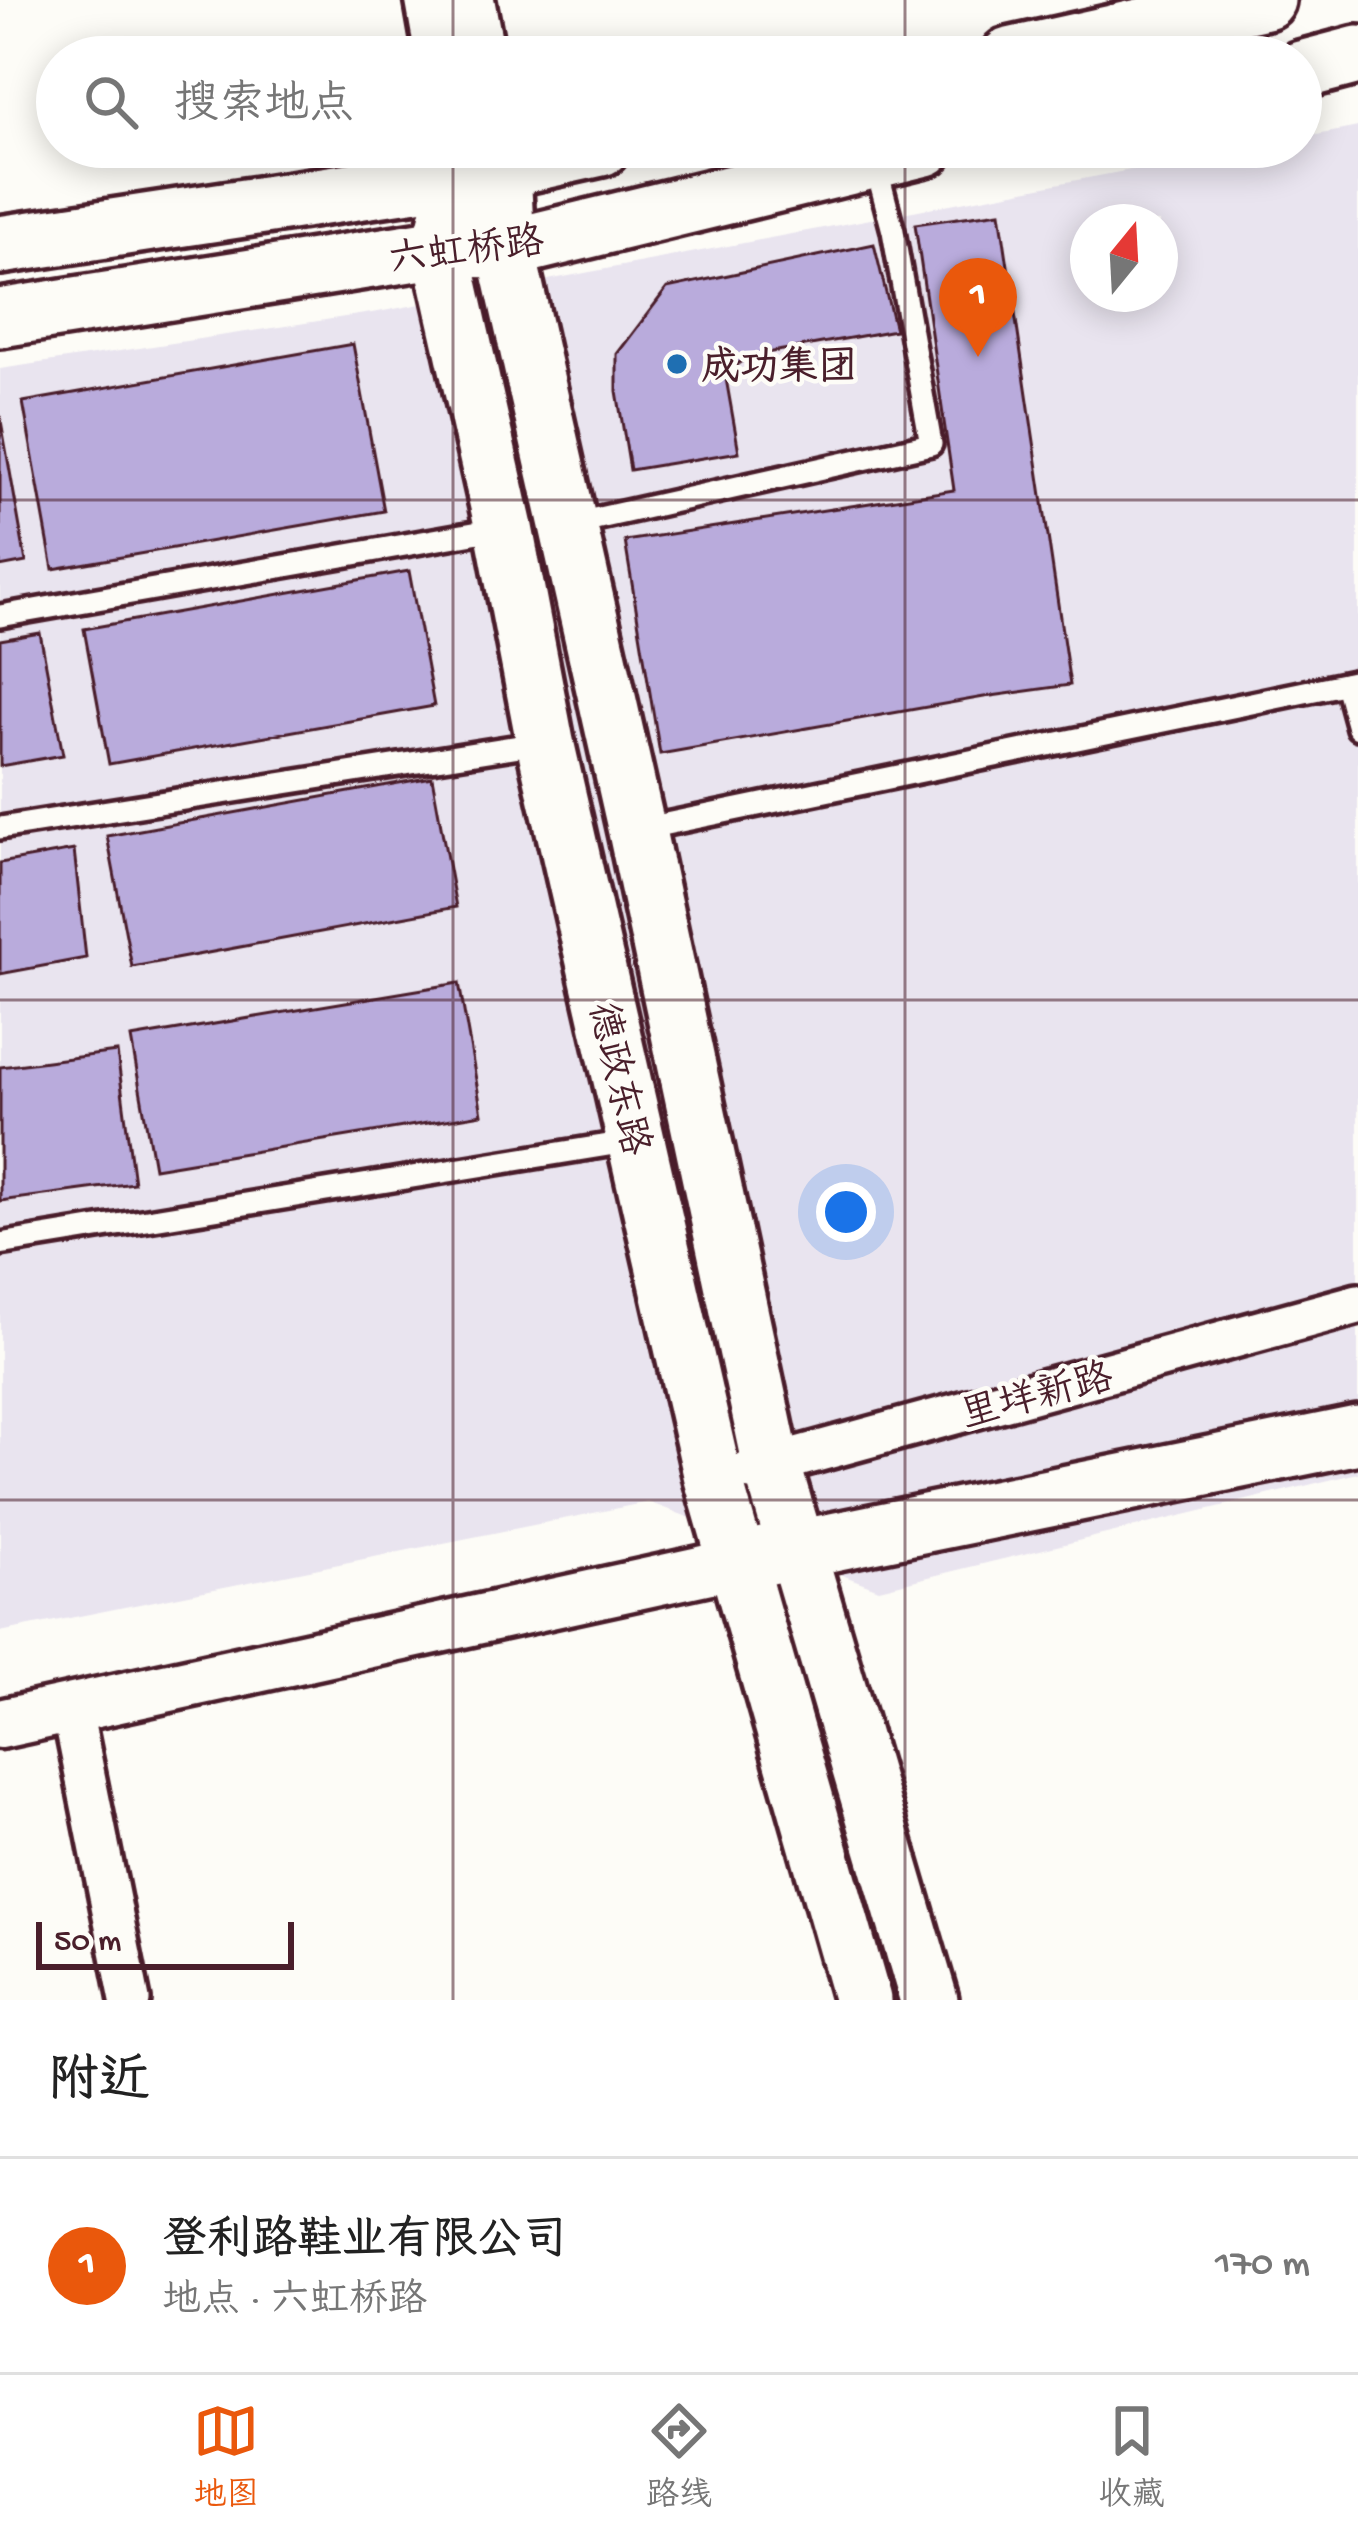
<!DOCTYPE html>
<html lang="zh">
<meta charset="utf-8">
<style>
body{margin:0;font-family:"Gochi Hand","LXGW WenKai TC",sans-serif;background:#f6f6f6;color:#222}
.compass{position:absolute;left:1070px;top:204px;width:108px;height:108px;border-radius:50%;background:#fff;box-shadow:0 6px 30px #0003;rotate:18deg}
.scale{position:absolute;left:36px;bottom:30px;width:258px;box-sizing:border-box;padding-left:12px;border:6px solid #4a1f2b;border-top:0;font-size:33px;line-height:42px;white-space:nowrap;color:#4a1f2b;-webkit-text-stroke:9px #fdfcf7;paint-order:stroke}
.you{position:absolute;left:846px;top:1212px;width:42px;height:42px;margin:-30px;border:9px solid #fff;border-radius:50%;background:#1a73e8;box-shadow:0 0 0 18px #1a73e833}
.badge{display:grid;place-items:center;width:78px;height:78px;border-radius:50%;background:#ea580c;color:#fff;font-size:39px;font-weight:700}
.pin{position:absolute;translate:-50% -99px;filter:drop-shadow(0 3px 6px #0008)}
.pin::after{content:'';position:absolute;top:63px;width:42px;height:36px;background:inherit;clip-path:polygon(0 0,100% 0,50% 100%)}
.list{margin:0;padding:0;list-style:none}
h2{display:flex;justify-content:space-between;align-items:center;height:156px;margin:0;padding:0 48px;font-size:51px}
h2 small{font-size:39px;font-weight:400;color:#767676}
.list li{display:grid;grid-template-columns:78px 1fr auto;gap:36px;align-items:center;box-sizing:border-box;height:216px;padding:0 48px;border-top:3px solid #e0e0e0}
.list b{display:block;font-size:45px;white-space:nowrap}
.list p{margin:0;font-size:39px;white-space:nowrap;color:#767676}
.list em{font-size:39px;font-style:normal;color:#767676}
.icon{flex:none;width:66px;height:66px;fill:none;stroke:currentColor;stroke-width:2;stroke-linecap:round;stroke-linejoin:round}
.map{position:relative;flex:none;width:1358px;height:2000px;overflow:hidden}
.search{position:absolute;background:#fff;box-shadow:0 6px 30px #0003;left:36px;right:36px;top:36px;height:132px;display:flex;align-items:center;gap:30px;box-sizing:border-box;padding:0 42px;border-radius:66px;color:#767676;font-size:45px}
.sheet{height:372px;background:#fff}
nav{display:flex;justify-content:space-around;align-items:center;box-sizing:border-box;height:168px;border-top:3px solid #e0e0e0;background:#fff;font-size:33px;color:#767676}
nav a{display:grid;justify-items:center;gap:6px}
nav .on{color:#ea580c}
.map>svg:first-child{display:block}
</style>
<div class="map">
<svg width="1358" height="2000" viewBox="0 0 1358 2000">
<rect width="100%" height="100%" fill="#fdfcf7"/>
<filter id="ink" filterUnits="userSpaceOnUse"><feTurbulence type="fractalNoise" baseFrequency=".00833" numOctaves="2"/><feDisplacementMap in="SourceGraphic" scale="24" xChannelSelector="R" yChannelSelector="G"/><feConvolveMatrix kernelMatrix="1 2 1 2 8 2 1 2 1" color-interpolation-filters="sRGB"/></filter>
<g filter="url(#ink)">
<!-- built -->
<path fill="#e9e4ef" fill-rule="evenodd" d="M 1358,127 L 1358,1473 L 879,1589 L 648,1502 L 0,1632 L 0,369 L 378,312 L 1252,147 L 1301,147 L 1301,138 ZM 1088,222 L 1160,222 L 1160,294 L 1088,294 Z"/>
<!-- building -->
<g fill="#b9abdc" stroke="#4a1f2b" stroke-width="3">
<path d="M 1000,212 L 1070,685 L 984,697 L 660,754 L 625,541 L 954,490 L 915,224 Z"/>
<path d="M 874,244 L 895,330 L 749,356 L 725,373 L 739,452 L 630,470 L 617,391 L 617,354 L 667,288 Z"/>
<path d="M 353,344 L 384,511 L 53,569 L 23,402 Z"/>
<path d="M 0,415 L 26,562 L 0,567 Z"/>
<path d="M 409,571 L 434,706 L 109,764 L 84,629 Z"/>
<path d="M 40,633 L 63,755 L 0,766 L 0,640 Z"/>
<path d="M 432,777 L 456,907 L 132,967 L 107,836 Z"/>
<path d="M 74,850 L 86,958 L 0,974 L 0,863 Z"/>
<path d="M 459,983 L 482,1114 L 154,1168 L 131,1038 Z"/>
<path d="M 117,1052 L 134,1183 L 0,1201 L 0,1067 Z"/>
</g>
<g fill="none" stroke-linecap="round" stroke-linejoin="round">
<!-- service casing -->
<g stroke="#4a1f2b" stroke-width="30">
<g id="service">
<path d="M 568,525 L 931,444 L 893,231 L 875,162"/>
<path d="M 0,616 L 502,528"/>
<path d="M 1346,684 L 1358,728"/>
<path d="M 0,828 L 545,742"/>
<path d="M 637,830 L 1358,681"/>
<path d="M 0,1244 L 633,1141"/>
</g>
</g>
<!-- minor casing -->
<g stroke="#4a1f2b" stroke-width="48">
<g id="minor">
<path d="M 750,1470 L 1358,1304"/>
<path d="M 72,1710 L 130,2000"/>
</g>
</g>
<!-- tertiary casing -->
<g stroke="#4a1f2b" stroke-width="57">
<g id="tertiary">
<path d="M 430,0 L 440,57"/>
<path d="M 470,0 L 481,57"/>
<path d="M 0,1724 L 737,1563"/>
</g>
</g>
<!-- secondary casing -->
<g stroke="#4a1f2b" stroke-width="66">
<g id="secondary">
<path d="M 1009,57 L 1266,0"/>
<path d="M 1301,70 L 1358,55"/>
<path d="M 502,169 L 506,249 L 637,831 L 772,1466 L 929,2000"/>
<path d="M 460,173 L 441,248 L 504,528 L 545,742 L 713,1478 L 862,2000"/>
<path d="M 0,245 L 502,169 L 601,147"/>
<path d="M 0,318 L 441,248 L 506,249 L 925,147"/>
<path d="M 759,1557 L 1358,1435"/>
</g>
</g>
<!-- service -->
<use href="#service" stroke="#fdfcf7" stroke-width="21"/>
<!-- minor -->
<use href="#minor" stroke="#fdfcf7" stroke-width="39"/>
<!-- tertiary -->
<use href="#tertiary" stroke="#fdfcf7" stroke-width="48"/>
<!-- secondary -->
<use href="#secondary" stroke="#fdfcf7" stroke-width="57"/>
</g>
</g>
<!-- grid -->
<path fill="none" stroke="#4a1f2b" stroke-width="3" stroke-opacity="0.55" d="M 453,0 L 453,57M 905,0 L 905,57M 453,147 L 453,2000M 905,147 L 905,2000M 0,500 L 1358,500M 0,1000 L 1358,1000M 0,1500 L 1358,1500"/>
<!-- markers -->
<circle fill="#1f6fb2" stroke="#fdfcf7" stroke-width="4.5" cx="677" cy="364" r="12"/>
<g text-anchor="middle" stroke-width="9" stroke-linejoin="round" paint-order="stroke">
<!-- street labels -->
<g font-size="39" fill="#4a1f2b" stroke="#fdfcf7">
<text transform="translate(466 247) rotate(-7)" y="14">六虹桥路</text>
<text transform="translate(622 1078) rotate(77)" y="14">德政东路</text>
<text transform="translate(1036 1393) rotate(-15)" y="14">里垟新路</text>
</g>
<!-- poi labels -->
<g font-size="39" font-weight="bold" fill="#4a1f2b" stroke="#fdfcf7" text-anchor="start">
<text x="701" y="378">成功集团</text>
</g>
</g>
</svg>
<svg class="compass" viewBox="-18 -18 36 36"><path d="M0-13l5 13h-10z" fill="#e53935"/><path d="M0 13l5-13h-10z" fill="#767676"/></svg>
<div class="scale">50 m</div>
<div class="you"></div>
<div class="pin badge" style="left:978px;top:357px">1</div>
<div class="search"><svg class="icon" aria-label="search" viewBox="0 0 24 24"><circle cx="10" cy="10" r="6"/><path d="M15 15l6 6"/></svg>搜索地点</div>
</div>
<section class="sheet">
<h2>附近<small></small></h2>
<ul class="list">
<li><span class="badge">1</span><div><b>登利路鞋业有限公司</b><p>地点 · 六虹桥路</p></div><em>170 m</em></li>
</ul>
</section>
<nav>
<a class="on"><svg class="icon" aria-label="map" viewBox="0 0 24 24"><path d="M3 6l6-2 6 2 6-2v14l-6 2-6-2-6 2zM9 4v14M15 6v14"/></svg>地图</a>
<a><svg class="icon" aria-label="directions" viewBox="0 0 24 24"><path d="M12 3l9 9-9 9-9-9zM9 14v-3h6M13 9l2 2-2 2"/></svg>路线</a>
<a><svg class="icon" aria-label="saved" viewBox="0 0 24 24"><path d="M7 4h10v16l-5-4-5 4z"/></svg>收藏</a>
</nav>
